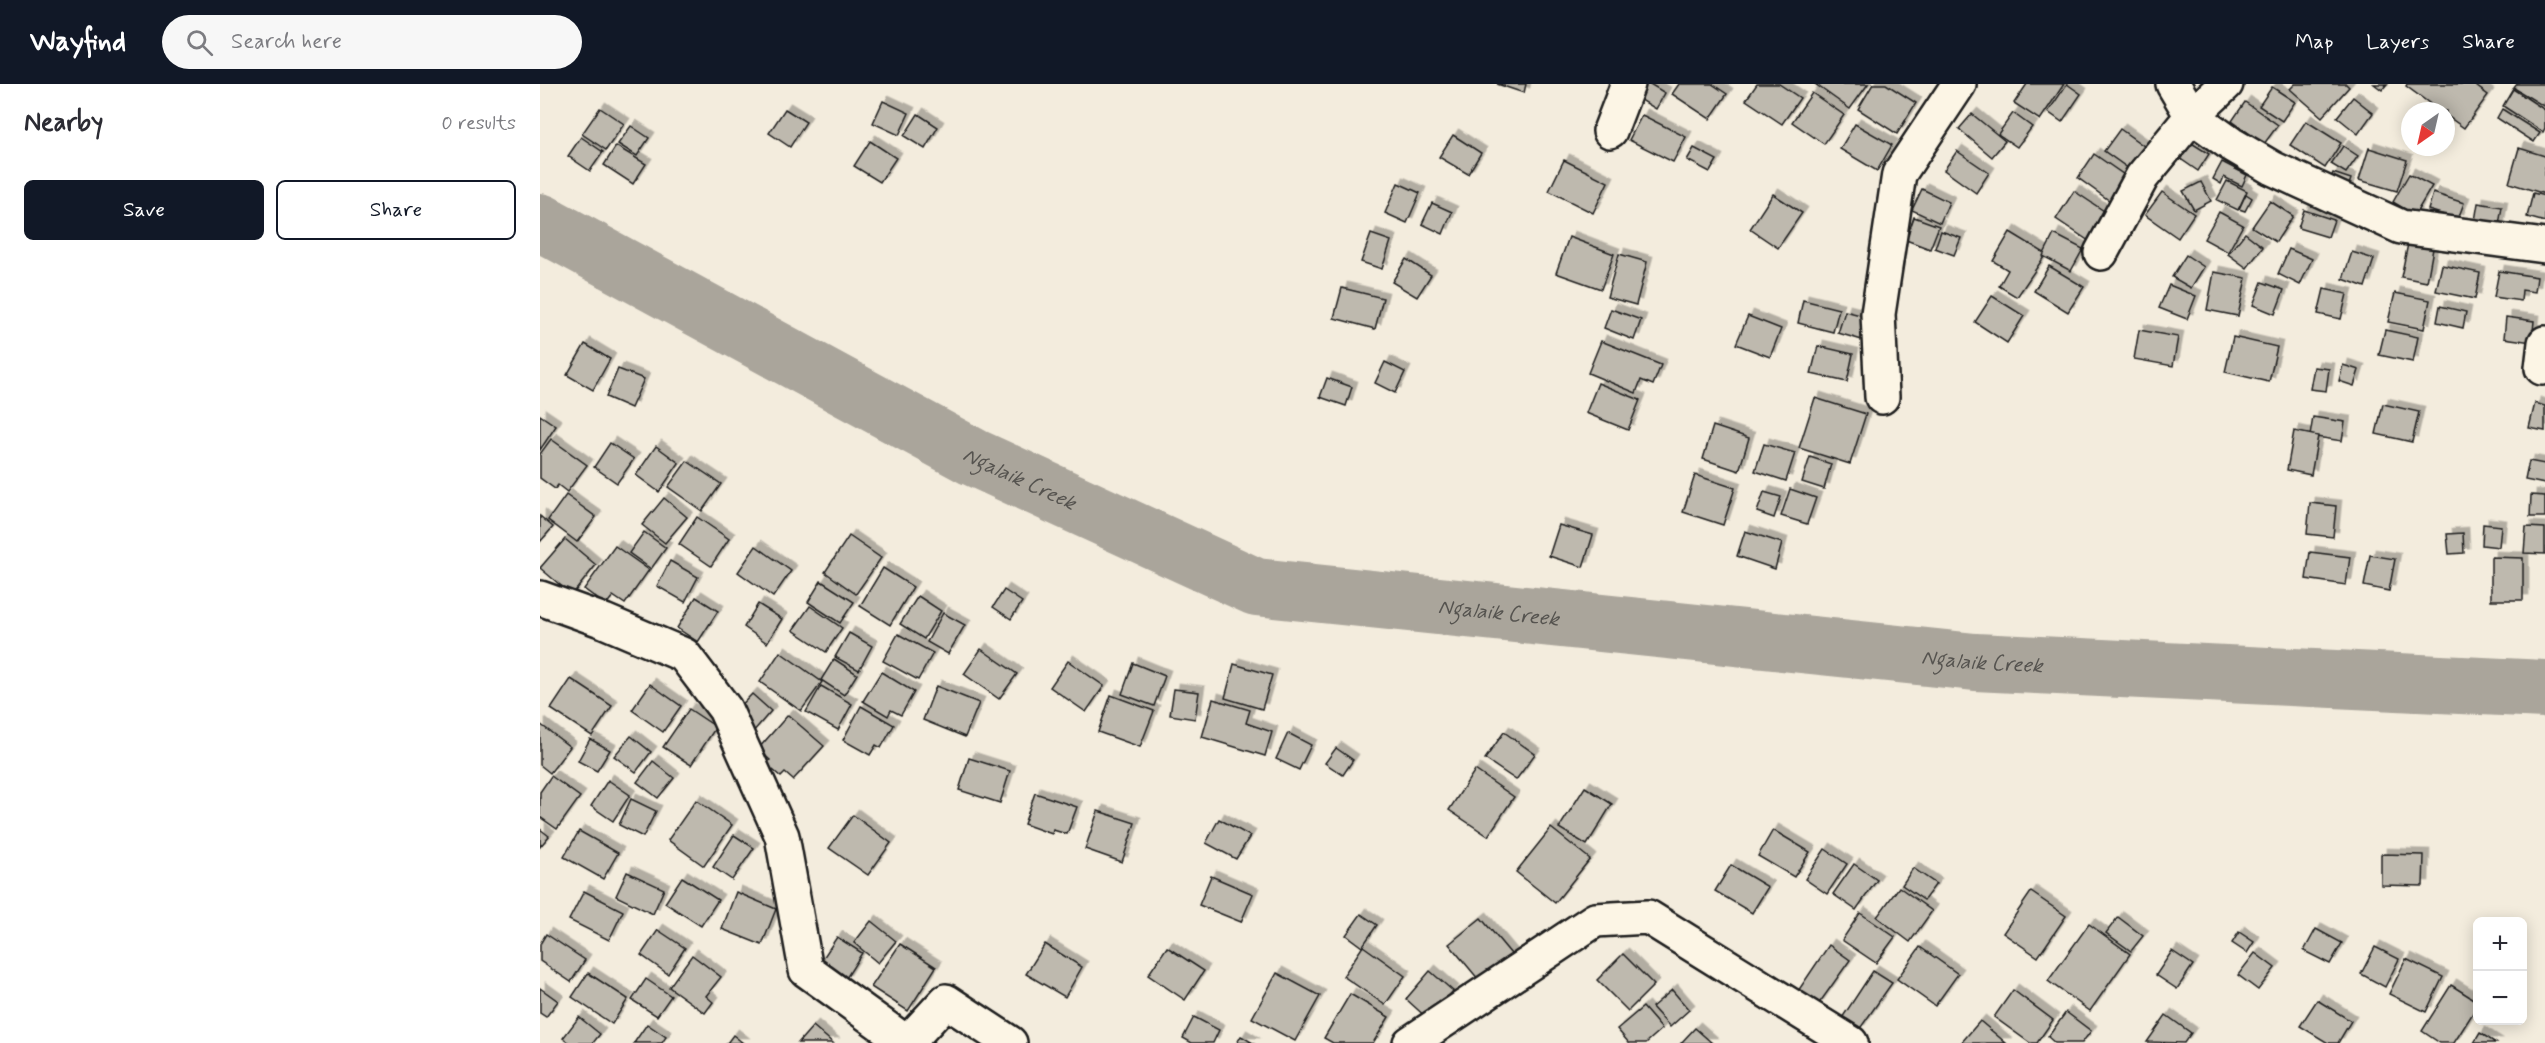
<!DOCTYPE html>
<meta charset="utf-8">
<style>
body{margin:0;font-family:Mynerve,sans-serif;background:#f7f7f7;color:#2b2b33}
.controls{position:absolute;right:18px;bottom:18px;display:grid;overflow:hidden;border-radius:9px;box-shadow:0 3px 15px #0003}
.controls button{width:54px;height:54px;display:grid;place-items:center;padding:0;border:0;border-bottom:2px solid #e1e1e2;background:#fff;color:#2b2b33;font:30px sans-serif}
.compass{position:absolute;left:1861px;top:18px;width:54px;height:54px;border-radius:50%;background:#fff;box-shadow:0 3px 15px #0003;rotate:214deg}
.list{margin:0;padding:0;list-style:none}
h2{display:flex;justify-content:space-between;align-items:center;height:78px;margin:0;padding:0 24px;font-size:26px}
h2 small{font-size:20px;font-weight:400;color:#7c7c81}
.actions{display:flex;gap:12px;padding:18px 24px}
.actions a{flex:1;padding:14px 0;border:2px solid #111827;border-radius:9px;text-align:center;font-size:21px;color:#111827}
.actions .main{background:#111827;color:#fff}
.icon{flex:none;width:33px;height:33px;fill:none;stroke:currentColor;stroke-width:2;stroke-linecap:round;stroke-linejoin:round}
.map{position:relative;flex:none;width:2005px;height:959px;overflow:hidden}
header{display:flex;align-items:center;gap:36px;box-sizing:border-box;height:84px;padding:0 30px;background:#111827;color:#fff}
header strong{font-size:28px}
nav{display:flex;gap:33px;margin-inline-start:auto;font-size:21px}
.search{width:420px;height:54px;background:#f7f7f7;display:flex;align-items:center;gap:15px;box-sizing:border-box;padding:0 21px;border-radius:33px;color:#7c7c81;font-size:22px}
main{display:flex}
aside{flex:1;background:#fff}
.map>svg:first-child{display:block}
</style>
<header>
<strong>Wayfind</strong>
<div class="search"><svg class="icon" aria-label="search" viewBox="0 0 24 24"><circle cx="10" cy="10" r="6"/><path d="M15 15l6 6"/></svg>Search here</div>
<nav><a>Map</a><a>Layers</a><a>Share</a></nav>
</header>
<main>
<aside>
<h2>Nearby<small>0 results</small></h2>
<ul class="list">
</ul>
<div class="actions"><a class="main">Save</a><a>Share</a></div>
</aside>
<div class="map">
<svg width="2005" height="959" viewBox="0 0 2005 959">
<defs>
<filter id="shadow"><feDropShadow dx="5.5" dy="-5.5" stdDeviation="0" flood-color="#0004"/></filter>
</defs>
<rect width="100%" height="100%" fill="#f3ecdd"/>
<filter id="ink" filterUnits="userSpaceOnUse"><feTurbulence type="fractalNoise" baseFrequency=".0167" numOctaves="2"/><feDisplacementMap in="SourceGraphic" scale="12" xChannelSelector="R" yChannelSelector="G"/><feConvolveMatrix kernelMatrix="1 2 1 2 8 2 1 2 1" color-interpolation-filters="sRGB"/></filter>
<g filter="url(#ink)">
<g fill="none" stroke-linecap="round" stroke-linejoin="round">
<!-- river -->
<path stroke="#aaa59b" stroke-width="58" id="s1" d="M 0,138 L 433,373 L 716,503 L 1435,578 L 2005,605"/>
</g>
<!-- building -->
<g fill="#beb9ae" stroke="#1c1c1c" stroke-width="1.5" filter="url(#shadow)">
<path d="M 957,0 L 986,0 L 984,9 Z"/>
<path d="M 1096,0 L 1110,0 L 1125,9 L 1116,25 L 1091,10 Z"/>
<path d="M 1139,0 L 1172,0 L 1187,10 L 1170,35 L 1132,10 Z"/>
<path d="M 1217,0 L 1239,0 L 1260,14 L 1242,40 L 1206,16 Z"/>
<path d="M 1275,0 L 1328,0 L 1310,25 Z"/>
<path d="M 1333,0 L 1346,0 L 1376,19 L 1357,50 L 1318,25 Z"/>
<path d="M 1487,0 L 1524,0 L 1500,36 L 1474,19 Z"/>
<path d="M 1527,0 L 1541,10 L 1522,38 L 1508,28 Z"/>
<path d="M 1755,0 L 1806,0 L 1809,3 L 1782,33 L 1750,5 Z"/>
<path d="M 1834,0 L 1847,0 L 1842,6 Z"/>
<path d="M 1867,0 L 1933,0 L 1948,11 L 1924,44 L 1906,31 L 1906,27 L 1900,27 L 1866,2 Z"/>
<path d="M 1977,0 L 2005,0 L 2005,23 L 1974,4 Z"/>
<path d="M 1732,3 L 1755,18 L 1742,37 L 1719,22 Z"/>
<path d="M 1973,5 L 2005,26 L 2005,44 L 2003,48 L 1963,22 Z"/>
<path d="M 1272,9 L 1304,31 L 1284,60 L 1252,38 Z"/>
<path d="M 1813,13 L 1833,29 L 1818,50 L 1797,33 Z"/>
<path d="M 343,17 L 369,29 L 359,51 L 333,39 Z"/>
<path d="M 1705,18 L 1738,41 L 1724,60 L 1692,37 Z"/>
<path d="M 60,24 L 84,40 L 66,66 L 42,50 Z"/>
<path d="M 245,25 L 266,38 L 250,63 L 229,49 Z"/>
<path d="M 1962,25 L 2000,49 L 1994,58 L 1957,34 Z"/>
<path d="M 1473,29 L 1492,43 L 1477,63 L 1458,50 Z"/>
<path d="M 378,30 L 398,43 L 385,65 L 364,52 Z"/>
<path d="M 1432,30 L 1465,57 L 1452,73 L 1419,45 Z"/>
<path d="M 1102,31 L 1146,53 L 1133,78 L 1089,56 Z"/>
<path d="M 1766,37 L 1801,59 L 1785,84 L 1750,61 Z"/>
<path d="M 1315,40 L 1352,61 L 1337,87 L 1300,65 Z"/>
<path d="M 91,42 L 109,54 L 97,72 L 78,60 Z"/>
<path d="M 1580,45 L 1608,65 L 1592,87 L 1564,67 Z"/>
<path d="M 913,51 L 941,69 L 928,90 L 899,73 Z"/>
<path d="M 41,53 L 63,68 L 50,87 L 28,72 Z"/>
<path d="M 1642,53 L 1669,70 L 1658,87 L 1632,69 Z"/>
<path d="M 330,57 L 356,74 L 340,98 L 314,82 Z"/>
<path d="M 76,62 L 106,80 L 93,100 L 64,81 Z"/>
<path d="M 1803,62 L 1818,72 L 1806,89 L 1791,80 Z"/>
<path d="M 1154,64 L 1177,76 L 1170,88 L 1147,76 Z"/>
<path d="M 1829,64 L 1867,76 L 1857,107 L 1819,96 Z"/>
<path d="M 1979,64 L 2005,72 L 2005,110 L 1969,99 Z"/>
<path d="M 1417,67 L 1449,89 L 1436,109 L 1404,86 Z"/>
<path d="M 1554,70 L 1587,93 L 1570,117 L 1538,94 Z"/>
<path d="M 1024,76 L 1068,98 L 1053,129 L 1009,107 Z"/>
<path d="M 1682,78 L 1707,91 L 1702,102 L 1684,93 L 1681,100 L 1673,95 Z"/>
<path d="M 1793,89 L 1811,95 L 1805,112 L 1787,105 Z"/>
<path d="M 1869,90 L 1892,102 L 1875,131 L 1853,118 Z"/>
<path d="M 1687,97 L 1707,107 L 1698,126 L 1677,116 Z"/>
<path d="M 1661,98 L 1671,117 L 1654,126 L 1643,107 Z"/>
<path d="M 858,99 L 880,109 L 867,139 L 845,129 Z"/>
<path d="M 1382,105 L 1409,118 L 1400,139 L 1372,126 Z"/>
<path d="M 1534,107 L 1570,131 L 1552,159 L 1516,135 Z"/>
<path d="M 1622,108 L 1654,130 L 1638,154 L 1605,131 Z"/>
<path d="M 1893,109 L 1924,119 L 1918,135 L 1888,126 Z"/>
<path d="M 1993,109 L 2005,112 L 2005,138 L 1987,133 Z"/>
<path d="M 1233,110 L 1262,129 L 1238,164 L 1210,145 Z"/>
<path d="M 1706,110 L 1712,114 L 1705,127 L 1699,125 Z"/>
<path d="M 1730,117 L 1753,132 L 1736,158 L 1712,143 Z"/>
<path d="M 892,119 L 912,128 L 903,150 L 882,140 Z"/>
<path d="M 1938,119 L 1962,123 L 1958,147 L 1934,143 Z"/>
<path d="M 1764,126 L 1794,136 L 1788,153 L 1758,144 Z"/>
<path d="M 1679,128 L 1703,141 L 1688,168 L 1664,155 Z"/>
<path d="M 1374,133 L 1399,142 L 1390,165 L 1366,156 Z"/>
<path d="M 1401,147 L 1421,154 L 1414,171 L 1395,164 Z"/>
<path d="M 1470,148 L 1506,170 L 1477,213 L 1459,202 L 1468,186 L 1453,177 Z"/>
<path d="M 1705,149 L 1723,163 L 1707,184 L 1688,170 Z"/>
<path d="M 831,150 L 851,157 L 842,185 L 821,178 Z"/>
<path d="M 1514,150 L 1543,165 L 1531,187 L 1503,172 Z"/>
<path d="M 1029,153 L 1074,170 L 1061,205 L 1016,189 Z"/>
<path d="M 1869,155 L 1894,159 L 1887,198 L 1861,193 Z"/>
<path d="M 1749,165 L 1772,175 L 1760,201 L 1738,190 Z"/>
<path d="M 1812,168 L 1834,175 L 1825,203 L 1803,195 Z"/>
<path d="M 1079,170 L 1107,178 L 1096,221 L 1067,213 Z"/>
<path d="M 1646,171 L 1664,183 L 1651,204 L 1632,193 Z"/>
<path d="M 866,175 L 891,191 L 877,213 L 852,198 Z"/>
<path d="M 1902,181 L 1940,189 L 1935,215 L 1896,207 Z"/>
<path d="M 1509,182 L 1544,203 L 1528,228 L 1494,207 Z"/>
<path d="M 1959,187 L 1997,193 L 1995,208 L 1982,206 L 1981,217 L 1954,213 Z"/>
<path d="M 1674,188 L 1706,194 L 1698,232 L 1667,226 Z"/>
<path d="M 1722,198 L 1744,206 L 1735,230 L 1713,221 Z"/>
<path d="M 1629,201 L 1656,212 L 1647,235 L 1619,224 Z"/>
<path d="M 802,204 L 843,214 L 835,245 L 794,234 Z"/>
<path d="M 1784,205 L 1807,210 L 1801,235 L 1778,230 Z"/>
<path d="M 1855,209 L 1890,216 L 1884,245 L 1848,238 Z"/>
<path d="M 1452,212 L 1484,232 L 1467,259 L 1435,238 Z"/>
<path d="M 1263,216 L 1299,225 L 1293,248 L 1258,239 Z"/>
<path d="M 1900,222 L 1926,228 L 1923,244 L 1897,238 Z"/>
<path d="M 1071,225 L 1101,236 L 1094,256 L 1064,244 Z"/>
<path d="M 1305,227 L 1328,233 L 1322,256 L 1298,249 Z"/>
<path d="M 1208,232 L 1241,245 L 1230,273 L 1196,260 Z"/>
<path d="M 1966,233 L 1994,237 L 1992,258 L 1964,254 Z"/>
<path d="M 1599,246 L 1638,253 L 1633,282 L 1594,275 Z"/>
<path d="M 1845,246 L 1878,253 L 1873,278 L 1839,271 Z"/>
<path d="M 1693,253 L 1737,263 L 1729,298 L 1685,288 Z"/>
<path d="M 1061,257 L 1121,281 L 1113,301 L 1101,296 L 1096,309 L 1048,289 Z"/>
<path d="M 45,260 L 70,275 L 53,306 L 27,291 Z"/>
<path d="M 1278,262 L 1313,270 L 1307,298 L 1271,290 Z"/>
<path d="M 845,278 L 865,288 L 855,309 L 835,299 Z"/>
<path d="M 1803,281 L 1819,286 L 1814,302 L 1799,297 Z"/>
<path d="M 1774,283 L 1789,285 L 1786,307 L 1770,305 Z"/>
<path d="M 78,285 L 104,295 L 91,324 L 66,313 Z"/>
<path d="M 787,294 L 812,303 L 806,322 L 780,313 Z"/>
<path d="M 1058,299 L 1100,316 L 1088,346 L 1046,329 Z"/>
<path d="M 1275,314 L 1326,330 L 1310,380 L 1259,364 Z"/>
<path d="M 1995,319 L 2005,322 L 2005,347 L 1989,344 Z"/>
<path d="M 1843,320 L 1879,328 L 1872,358 L 1836,350 Z"/>
<path d="M 0,331 L 16,342 L 0,366 Z"/>
<path d="M 1773,333 L 1805,338 L 1802,357 L 1770,352 Z"/>
<path d="M 1173,342 L 1209,354 L 1199,387 L 1163,375 Z"/>
<path d="M 1754,347 L 1778,352 L 1771,391 L 1747,386 Z"/>
<path d="M 11,355 L 47,381 L 27,408 L 18,401 L 15,405 L 0,394 L 0,370 Z"/>
<path d="M 70,359 L 94,375 L 77,399 L 54,383 Z"/>
<path d="M 1224,360 L 1255,369 L 1246,397 L 1215,387 Z"/>
<path d="M 116,362 L 139,379 L 119,408 L 96,391 Z"/>
<path d="M 1270,373 L 1291,380 L 1284,405 L 1262,398 Z"/>
<path d="M 147,377 L 181,400 L 162,427 L 128,403 Z"/>
<path d="M 1989,377 L 2005,380 L 2005,400 L 1985,396 Z"/>
<path d="M 1155,391 L 1195,404 L 1183,441 L 1143,428 Z"/>
<path d="M 1250,405 L 1276,414 L 1267,440 L 1241,432 Z"/>
<path d="M 1224,408 L 1241,413 L 1234,434 L 1217,428 Z"/>
<path d="M 26,411 L 56,433 L 37,458 L 8,436 Z"/>
<path d="M 1991,411 L 2005,412 L 2005,433 L 1990,433 Z"/>
<path d="M 124,414 L 147,433 L 125,459 L 102,441 Z"/>
<path d="M 1770,419 L 1796,422 L 1793,453 L 1767,450 Z"/>
<path d="M 0,432 L 13,443 L 0,458 Z"/>
<path d="M 157,433 L 189,455 L 171,482 L 139,460 Z"/>
<path d="M 1943,440 L 1961,442 L 1959,463 L 1942,461 Z"/>
<path d="M 1019,441 L 1053,451 L 1043,483 L 1009,472 Z"/>
<path d="M 1986,443 L 2005,444 L 2005,470 L 1984,469 Z"/>
<path d="M 1205,447 L 1242,459 L 1235,485 L 1197,472 Z"/>
<path d="M 104,448 L 126,464 L 111,485 L 89,469 Z"/>
<path d="M 1923,449 L 1924,469 L 1909,470 L 1907,450 Z"/>
<path d="M 309,452 L 341,474 L 316,510 L 285,488 Z"/>
<path d="M 25,455 L 56,481 L 32,511 L 0,484 Z"/>
<path d="M 75,462 L 109,486 L 85,520 L 73,512 L 66,521 L 44,505 Z"/>
<path d="M 216,462 L 251,487 L 233,513 L 198,488 Z"/>
<path d="M 1770,468 L 1810,473 L 1806,501 L 1766,495 Z"/>
<path d="M 1830,471 L 1855,475 L 1849,507 L 1824,502 Z"/>
<path d="M 1951,473 L 1983,474 L 1983,516 L 1951,516 Z"/>
<path d="M 130,477 L 158,493 L 145,518 L 117,502 Z"/>
<path d="M 343,484 L 373,503 L 350,541 L 320,522 Z"/>
<path d="M 281,497 L 314,518 L 300,539 L 268,518 Z"/>
<path d="M 464,506 L 482,518 L 471,535 L 453,523 Z"/>
<path d="M 378,512 L 401,527 L 384,555 L 360,540 Z"/>
<path d="M 156,513 L 178,527 L 158,558 L 137,544 Z"/>
<path d="M 218,520 L 242,535 L 227,559 L 204,543 Z"/>
<path d="M 270,522 L 302,544 L 286,568 L 253,546 Z"/>
<path d="M 403,529 L 425,541 L 408,570 L 387,558 Z"/>
<path d="M 309,549 L 332,562 L 319,586 L 295,573 Z"/>
<path d="M 358,550 L 393,569 L 378,596 L 343,577 Z"/>
<path d="M 441,565 L 477,590 L 459,615 L 424,590 Z"/>
<path d="M 240,568 L 282,598 L 261,627 L 220,598 Z"/>
<path d="M 294,575 L 317,590 L 304,611 L 281,596 Z"/>
<path d="M 528,577 L 564,602 L 546,628 L 510,603 Z"/>
<path d="M 593,579 L 625,592 L 614,622 L 582,610 Z"/>
<path d="M 694,580 L 732,591 L 722,625 L 685,614 Z"/>
<path d="M 341,588 L 374,608 L 361,631 L 351,626 L 348,632 L 323,617 Z"/>
<path d="M 31,595 L 72,622 L 52,652 L 11,625 Z"/>
<path d="M 110,600 L 141,622 L 123,648 L 92,626 Z"/>
<path d="M 281,602 L 312,620 L 298,646 L 266,628 Z"/>
<path d="M 396,602 L 439,619 L 425,653 L 383,636 Z"/>
<path d="M 634,605 L 659,608 L 655,635 L 630,631 Z"/>
<path d="M 212,610 L 231,627 L 213,648 L 193,630 Z"/>
<path d="M 571,611 L 614,627 L 600,663 L 558,648 Z"/>
<path d="M 673,615 L 710,626 L 706,639 L 732,648 L 725,672 L 662,653 Z"/>
<path d="M 321,622 L 354,641 L 341,664 L 336,661 L 330,671 L 303,656 Z"/>
<path d="M 149,625 L 176,643 L 151,681 L 123,663 Z"/>
<path d="M 248,631 L 284,662 L 253,696 L 245,689 L 241,693 L 226,680 L 230,676 L 218,665 Z"/>
<path d="M 0,640 L 30,663 L 10,689 L 0,681 Z"/>
<path d="M 964,648 L 995,670 L 976,696 L 945,675 Z"/>
<path d="M 748,649 L 771,661 L 759,686 L 736,675 Z"/>
<path d="M 91,652 L 111,668 L 96,688 L 74,672 Z"/>
<path d="M 50,655 L 70,666 L 57,687 L 38,677 Z"/>
<path d="M 796,664 L 813,676 L 803,691 L 785,679 Z"/>
<path d="M 429,674 L 470,687 L 460,719 L 419,706 Z"/>
<path d="M 113,677 L 134,694 L 118,714 L 97,698 Z"/>
<path d="M 935,686 L 974,713 L 948,752 L 909,726 Z"/>
<path d="M 11,692 L 40,713 L 17,745 L 0,733 L 0,708 Z"/>
<path d="M 68,696 L 90,711 L 73,737 L 51,722 Z"/>
<path d="M 1045,703 L 1072,720 L 1047,761 L 1019,744 Z"/>
<path d="M 495,709 L 537,723 L 527,750 L 513,746 L 512,750 L 484,740 Z"/>
<path d="M 91,715 L 116,727 L 103,753 L 79,741 Z"/>
<path d="M 156,716 L 192,741 L 164,782 L 128,756 Z"/>
<path d="M 558,727 L 595,739 L 582,778 L 545,765 Z"/>
<path d="M 313,731 L 351,759 L 328,791 L 289,764 Z"/>
<path d="M 679,735 L 710,752 L 696,775 L 666,759 Z"/>
<path d="M 1011,744 L 1050,775 L 1015,819 L 976,788 Z"/>
<path d="M 0,745 L 9,752 L 0,763 Z"/>
<path d="M 1233,746 L 1270,768 L 1254,793 L 1218,772 Z"/>
<path d="M 39,747 L 78,769 L 63,795 L 24,773 Z"/>
<path d="M 194,751 L 214,764 L 192,796 L 173,783 Z"/>
<path d="M 1285,765 L 1307,780 L 1287,810 L 1265,795 Z"/>
<path d="M 1841,770 L 1884,771 L 1883,802 L 1841,801 Z"/>
<path d="M 1314,780 L 1337,796 L 1316,826 L 1293,810 Z"/>
<path d="M 1191,781 L 1228,803 L 1212,829 L 1175,807 Z"/>
<path d="M 1373,784 L 1396,800 L 1384,816 L 1362,801 Z"/>
<path d="M 87,788 L 124,805 L 113,830 L 76,812 Z"/>
<path d="M 671,792 L 713,810 L 701,838 L 659,821 Z"/>
<path d="M 142,793 L 178,816 L 161,842 L 125,819 Z"/>
<path d="M 1359,803 L 1392,827 L 1370,858 L 1337,833 Z"/>
<path d="M 44,807 L 83,827 L 69,856 L 29,836 Z"/>
<path d="M 196,808 L 236,825 L 222,861 L 182,845 Z"/>
<path d="M 1491,808 L 1526,832 L 1498,873 L 1463,849 Z"/>
<path d="M 1320,829 L 1355,853 L 1336,879 L 1302,856 Z"/>
<path d="M 821,830 L 837,841 L 822,863 L 806,851 Z"/>
<path d="M 1578,833 L 1603,852 L 1591,867 L 1566,849 Z"/>
<path d="M 941,834 L 976,876 L 944,902 L 909,860 Z"/>
<path d="M 331,837 L 356,857 L 338,879 L 314,859 Z"/>
<path d="M 1549,840 L 1590,870 L 1550,927 L 1508,897 Z"/>
<path d="M 1776,845 L 1802,859 L 1790,880 L 1764,867 Z"/>
<path d="M 118,846 L 145,864 L 128,890 L 101,871 Z"/>
<path d="M 1699,848 L 1714,858 L 1707,869 L 1692,859 Z"/>
<path d="M 6,850 L 45,876 L 31,898 L 0,877 L 0,860 Z"/>
<path d="M 297,853 L 322,869 L 305,896 L 279,880 Z"/>
<path d="M 360,860 L 396,883 L 368,927 L 331,903 Z"/>
<path d="M 505,860 L 542,883 L 525,913 L 486,890 Z"/>
<path d="M 1289,861 L 1310,876 L 1278,921 L 1258,907 Z"/>
<path d="M 823,862 L 865,892 L 845,921 L 803,892 Z"/>
<path d="M 627,863 L 664,887 L 645,916 L 608,891 Z"/>
<path d="M 1380,863 L 1418,890 L 1395,922 L 1357,895 Z"/>
<path d="M 1835,863 L 1859,875 L 1845,903 L 1821,890 Z"/>
<path d="M 1632,867 L 1653,881 L 1637,905 L 1616,891 Z"/>
<path d="M 1715,869 L 1735,884 L 1718,906 L 1698,891 Z"/>
<path d="M 1083,870 L 1114,901 L 1088,927 L 1057,896 Z"/>
<path d="M 152,871 L 181,893 L 166,912 L 173,918 L 165,929 L 129,903 Z"/>
<path d="M 1866,875 L 1903,893 L 1886,928 L 1849,910 Z"/>
<path d="M 890,887 L 913,907 L 888,935 L 866,915 Z"/>
<path d="M 1333,887 L 1352,899 L 1319,946 L 1302,934 Z"/>
<path d="M 48,889 L 88,915 L 72,940 L 32,913 Z"/>
<path d="M 737,889 L 780,912 L 755,957 L 712,934 Z"/>
<path d="M 106,895 L 131,912 L 117,932 L 92,916 Z"/>
<path d="M 1911,901 L 1938,918 L 1938,921 L 1914,959 L 1900,959 L 1882,947 Z"/>
<path d="M 0,904 L 18,917 L 6,933 L 0,929 Z"/>
<path d="M 1132,906 L 1149,926 L 1130,943 L 1112,923 Z"/>
<path d="M 1473,906 L 1513,936 L 1497,959 L 1490,959 L 1454,933 Z"/>
<path d="M 810,910 L 849,933 L 833,959 L 793,959 L 784,954 Z"/>
<path d="M 1777,916 L 1811,937 L 1798,959 L 1788,959 L 1760,942 Z"/>
<path d="M 1103,923 L 1122,945 L 1106,959 L 1089,959 L 1077,945 Z"/>
<path d="M 1526,928 L 1551,947 L 1542,959 L 1515,959 L 1508,953 Z"/>
<path d="M 1626,931 L 1651,949 L 1644,959 L 1607,958 Z"/>
<path d="M 39,933 L 60,950 L 53,959 L 30,959 L 23,954 Z"/>
<path d="M 654,933 L 679,946 L 673,959 L 652,959 L 643,954 Z"/>
<path d="M 1440,937 L 1466,959 L 1421,959 Z"/>
<path d="M 107,940 L 126,953 L 122,959 L 94,959 Z"/>
<path d="M 273,942 L 293,959 L 258,959 Z"/>
<path d="M 1155,944 L 1172,959 L 1141,959 Z"/>
<path d="M 1940,949 L 1956,959 L 1934,959 Z"/>
<path d="M 193,951 L 203,959 L 187,959 Z"/>
<path d="M 701,952 L 713,959 L 697,959 Z"/>
</g>
<g fill="none" stroke-linecap="round" stroke-linejoin="round">
<!-- street casing -->
<g stroke="#1c1c1c" stroke-width="38">
<g id="street">
<path d="M 1633,0 L 1652,32 L 1691,60 L 1732,84 L 1861,143 L 2005,162"/>
<path d="M 1070,47 L 1088,0"/>
<path d="M 1561,169 L 1602,93 L 1652,32 L 1686,0"/>
<path d="M 2002,284 L 2005,259"/>
<path d="M 1342,313 L 1338,230 L 1359,90 L 1419,0"/>
<path d="M 0,514 L 64,537 L 144,571 L 185,625 L 242,752 L 266,886 L 367,959"/>
<path d="M 367,959 L 406,917 L 470,959"/>
<path d="M 870,959 L 1055,836 L 1108,833 L 1311,959"/>
</g>
</g>
<!-- street -->
<use href="#street" stroke="#fcf5e5" stroke-width="33"/>
</g>
</g>
<g text-anchor="middle" stroke-width="5" stroke-linejoin="round" paint-order="stroke">
<!-- water labels -->
<g font-size="21" font-style="italic" fill="#55534f" stroke="#fcf5e5">
<text dy="7" stroke="none"><textPath href="#s1" startOffset="544">Ngalaik Creek</textPath></text>
<text dy="7" stroke="none"><textPath href="#s1" startOffset="1048">Ngalaik Creek</textPath></text>
<text dy="7" stroke="none"><textPath href="#s1" startOffset="1534">Ngalaik Creek</textPath></text>
</g>
</g>
</svg>
<div class="controls">
<button>+</button>
<button>−</button>
</div>
<svg class="compass" viewBox="-18 -18 36 36"><path d="M0-13l5 13h-10z" fill="#e53935"/><path d="M0 13l5-13h-10z" fill="#7c7c81"/></svg>
</div>
</main>
